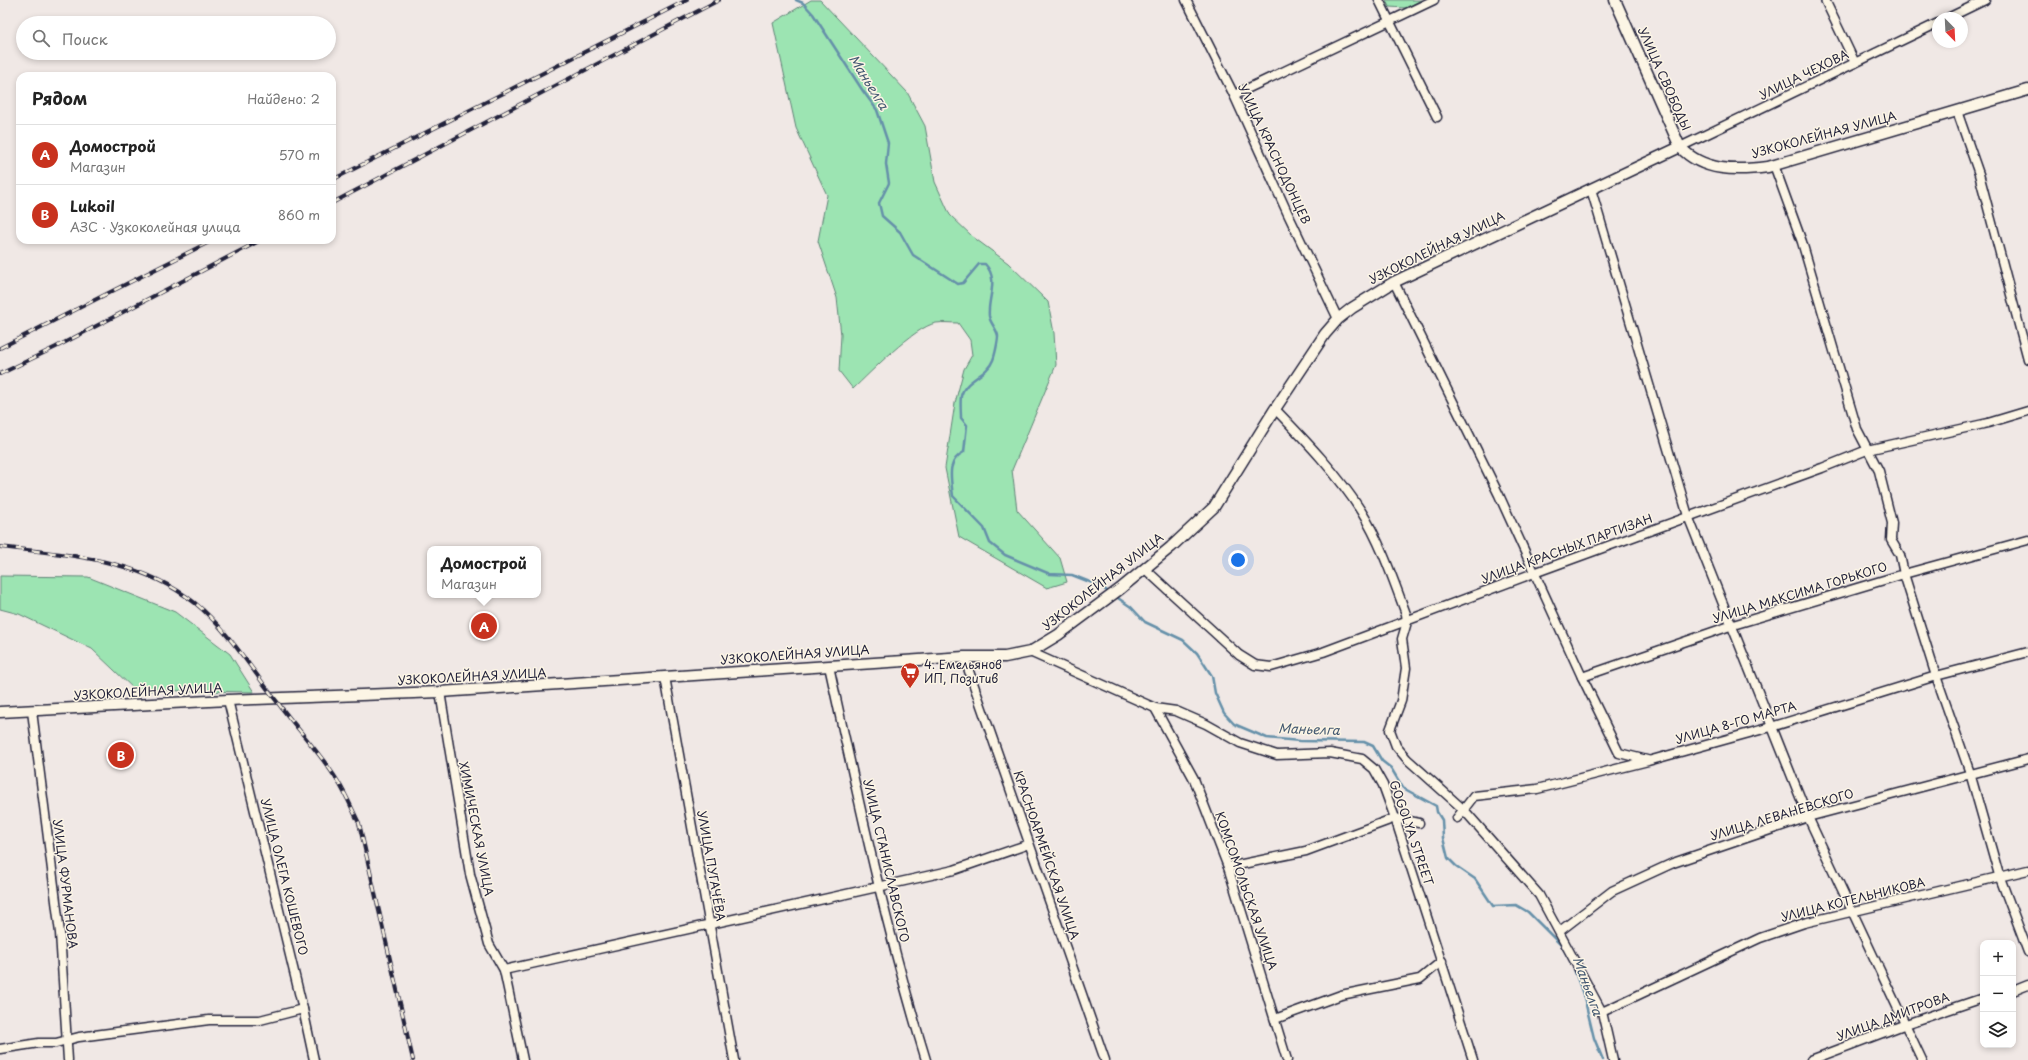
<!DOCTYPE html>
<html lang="ru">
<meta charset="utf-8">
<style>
body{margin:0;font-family:"Playpen Sans",sans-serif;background:#f2f2f2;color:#222}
.controls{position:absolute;right:12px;bottom:12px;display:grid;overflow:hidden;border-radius:8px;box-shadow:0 2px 6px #0003}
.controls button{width:36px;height:36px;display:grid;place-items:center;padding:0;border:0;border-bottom:1px solid #e0e0e0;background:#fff;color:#222;font:20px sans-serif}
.compass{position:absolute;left:1932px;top:12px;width:36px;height:36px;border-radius:50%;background:#fff;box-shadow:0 2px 6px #0003;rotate:156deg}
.you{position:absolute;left:1238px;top:560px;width:14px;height:14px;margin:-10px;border:3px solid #fff;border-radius:50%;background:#1a73e8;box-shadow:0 0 0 6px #1a73e833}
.badge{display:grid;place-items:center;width:26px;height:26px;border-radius:50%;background:#c8321e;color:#fff;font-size:13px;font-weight:700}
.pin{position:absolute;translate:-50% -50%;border:2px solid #fff;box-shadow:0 1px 4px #0006}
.popup{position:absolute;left:427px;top:546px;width:114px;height:52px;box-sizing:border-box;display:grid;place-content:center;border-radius:8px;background:#fff;filter:drop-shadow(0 1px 3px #0005);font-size:13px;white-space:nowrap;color:#767676}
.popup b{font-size:15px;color:#222}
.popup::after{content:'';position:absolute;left:50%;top:100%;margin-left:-8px;border:8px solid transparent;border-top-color:#fff}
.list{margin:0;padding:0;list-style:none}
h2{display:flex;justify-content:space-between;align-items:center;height:52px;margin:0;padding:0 16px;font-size:17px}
h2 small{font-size:13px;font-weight:400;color:#767676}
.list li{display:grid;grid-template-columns:26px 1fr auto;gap:12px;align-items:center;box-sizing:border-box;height:60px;padding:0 16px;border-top:1px solid #e0e0e0}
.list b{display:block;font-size:15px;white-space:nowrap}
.list p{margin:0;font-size:13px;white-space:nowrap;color:#767676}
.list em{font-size:13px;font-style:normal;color:#767676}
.icon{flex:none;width:22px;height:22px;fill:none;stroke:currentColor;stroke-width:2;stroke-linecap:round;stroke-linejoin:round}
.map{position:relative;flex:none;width:2028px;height:1060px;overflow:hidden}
.search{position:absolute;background:#fff;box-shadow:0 2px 6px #0003;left:16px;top:16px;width:320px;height:44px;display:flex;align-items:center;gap:10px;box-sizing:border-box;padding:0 14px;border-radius:22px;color:#767676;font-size:15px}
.panel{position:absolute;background:#fff;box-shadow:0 2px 6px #0003;left:16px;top:72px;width:320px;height:172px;border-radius:12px}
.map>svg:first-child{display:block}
</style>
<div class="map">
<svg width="2028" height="1060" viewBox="0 0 2028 1060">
<rect width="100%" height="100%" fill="#f0e8e5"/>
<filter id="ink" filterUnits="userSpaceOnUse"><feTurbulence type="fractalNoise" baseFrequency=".025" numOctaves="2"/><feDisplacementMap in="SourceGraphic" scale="8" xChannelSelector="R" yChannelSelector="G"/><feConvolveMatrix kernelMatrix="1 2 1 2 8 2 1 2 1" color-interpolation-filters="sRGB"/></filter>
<g filter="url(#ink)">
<!-- green -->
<g fill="#9ce4b2" stroke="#5f8376">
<path d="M 811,0 L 820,0 L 907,92 L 925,126 L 935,182 L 950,215 L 973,237 L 1008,263 L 1048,302 L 1054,333 L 1056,365 L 1012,470 L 1017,510 L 1060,558 L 1067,582 L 1047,588 L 959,537 L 945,468 L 955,403 L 964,369 L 972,355 L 970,340 L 958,323 C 951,323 943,322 936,323 C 914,327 870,373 853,389 L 839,371 L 841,335 L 837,298 L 818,241 L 827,195 L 796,128 L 773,23 Z"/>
<path d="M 1386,0 L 1421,0 L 1406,8 L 1389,7 Z"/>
<path d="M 0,576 L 88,577 L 175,612 L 230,654 L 254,692 L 135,690 L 92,649 L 19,614 L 0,609 Z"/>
</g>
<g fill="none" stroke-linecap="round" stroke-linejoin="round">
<!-- stream -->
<g stroke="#6590a9" stroke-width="2.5">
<path d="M 796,0 L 803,3 L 813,14 L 863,91 L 877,110 L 888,143 L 886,164 L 889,183 L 879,203 L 882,216 L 900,232 L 913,255 L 958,284 L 963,283 L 979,264 L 985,264 C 1000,280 987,298 989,316 C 990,323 997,329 998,336 C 998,341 995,355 993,360 C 987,376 965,379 961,396 C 960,403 961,411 961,418 L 967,425 L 964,452 C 946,461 951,478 953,496 L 984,528 L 990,543 L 1005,555 L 1050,574 L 1072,575 L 1100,586 L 1110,593"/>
<path d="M 1115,596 L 1131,607 L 1145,622 L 1183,640 L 1197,653 L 1212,676 L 1215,693 L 1224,713 L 1234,724 L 1267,738 L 1300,741 L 1364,742 L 1373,746 L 1382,761 L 1391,768 L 1403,788 L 1436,806 L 1437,812 L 1442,820 L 1443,838 L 1448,858 L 1456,866 L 1475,879 L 1493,906 L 1516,905 L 1528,912 L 1561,945 L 1573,966 L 1584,997 L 1594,1038 L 1603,1060"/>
</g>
<!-- minor casing -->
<g stroke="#22223b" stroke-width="11">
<g id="minor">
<path d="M 1186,0 L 1234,95 L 1287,212 L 1338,319"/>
<path d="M 1379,0 L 1437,117"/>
<path d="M 1825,0 L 1855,63"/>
<path d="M 1948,18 L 1985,0"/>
<path d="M 1234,95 L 1434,0"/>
<path d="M 1957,111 L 1979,174 L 2028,359"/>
<path d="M 1680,147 L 1938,23"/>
<path d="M 1774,165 L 1802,242 L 1857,429 L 1879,471 L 1892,523 L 1891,540 L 1900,555 L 1904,574 L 1936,676 L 1970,773 L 1999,875 L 2028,952"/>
<path d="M 1591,189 L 1688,516 L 1808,817 L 1922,1060"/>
<path d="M 1394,282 L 1499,495 L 1582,677 L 1619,753 L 1647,760"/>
<path d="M 1275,409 C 1306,441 1337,473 1361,511 C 1381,543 1393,579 1406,614 L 1407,622 L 1402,639 L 1406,668 L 1401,701 L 1390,730 L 1396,746 L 1407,759 L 1464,810 L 1539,895 L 1602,1012 L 1613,1060"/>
<path d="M 1145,569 L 1239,655 L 1255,665 L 1271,667 L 1323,652 L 1534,573 L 1822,468 L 1867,450 L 1988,423 L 2028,411"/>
<path d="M 1030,652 L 1155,708 L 1194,779 L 1228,867 L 1287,1060"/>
<path d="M 964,657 L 1105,1060"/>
<path d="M 829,666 C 858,798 886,930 926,1060"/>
<path d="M 665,677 L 734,1060"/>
<path d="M 1582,677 L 1733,625 L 1904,574 L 2028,540"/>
<path d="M 440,692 L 470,874 L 489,944 L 504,970 L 523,1060"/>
<path d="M 228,700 L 303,1009 L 314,1060"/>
<path d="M 1155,708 L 1176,711 L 1206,724 L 1240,743 L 1277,755 L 1330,753 L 1362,759 L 1374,769 L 1383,785 L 1395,818 L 1473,1060"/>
<path d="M 32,711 L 60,933 L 68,1060"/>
<path d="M 1457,818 L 1474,796 L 1537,789 L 1648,761 L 1771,727 L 1936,676 L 2028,652"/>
<path d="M 1228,867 L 1306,851 L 1395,818 L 1419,823"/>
<path d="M 1560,931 L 1612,891 L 1673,863 L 1808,817 L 2028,759"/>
<path d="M 504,970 L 954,870 L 1029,844"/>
<path d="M 2013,991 L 2028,985"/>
<path d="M 1602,1012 L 1760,938 L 1804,923 L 2028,870"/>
<path d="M 1275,1019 L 1341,995 L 1420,979 L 1442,961"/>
<path d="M 0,1049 L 39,1043 L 56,1043 L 79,1037 L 209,1020 L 260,1020 L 303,1009"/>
<path d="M 1811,1060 L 1906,1024 L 1983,998"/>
</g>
</g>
<!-- tertiary casing -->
<g stroke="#22223b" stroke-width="13">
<g id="tertiary">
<path d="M 1615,0 L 1680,147 C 1703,172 1737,171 1768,167 L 2028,90"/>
<path d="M 0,712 L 228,700 L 440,692 L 829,666 L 964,657 L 1005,657 L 1030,652 L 1058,635 L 1120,589 L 1171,547 L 1214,507 L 1275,409 L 1325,334 L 1338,319 L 1352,308 L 1394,282 L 1680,147"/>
</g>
</g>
<!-- minor -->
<use href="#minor" stroke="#fcf5e5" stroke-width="8"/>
<!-- tertiary -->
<use href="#tertiary" stroke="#fcf5e5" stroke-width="10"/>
<!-- rail casing -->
<g stroke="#22223b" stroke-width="4">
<g id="rail">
<path d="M 332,180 L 687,0"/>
<path d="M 332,203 L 719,0"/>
<path d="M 0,348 L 213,240"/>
<path d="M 0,374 L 56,347 L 261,240"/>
<path d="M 0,547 C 68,555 139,558 195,603 C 228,630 252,670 278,703 C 297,729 320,753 337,780 C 346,794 352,809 359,823 L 413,1060"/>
</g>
</g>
<!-- rail -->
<use href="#rail" stroke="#fcf5e5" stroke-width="2.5" stroke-dasharray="8" stroke-linecap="butt"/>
</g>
</g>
<!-- icons -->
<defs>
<g id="supermarket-pin" transform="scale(1)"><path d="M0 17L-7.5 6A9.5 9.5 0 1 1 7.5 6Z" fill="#c8321e" stroke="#fcf5e5"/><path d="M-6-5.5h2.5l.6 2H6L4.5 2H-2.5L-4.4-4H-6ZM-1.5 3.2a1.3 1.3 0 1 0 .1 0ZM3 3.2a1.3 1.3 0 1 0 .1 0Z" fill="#fff"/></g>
</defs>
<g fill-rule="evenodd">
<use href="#supermarket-pin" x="910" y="672"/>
</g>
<g text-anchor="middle" stroke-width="3" stroke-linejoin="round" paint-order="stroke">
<!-- street labels -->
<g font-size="12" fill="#22223b" stroke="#fcf5e5">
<text transform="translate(1804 75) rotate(-26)" y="4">УЛИЦА ЧЕХОВА</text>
<text transform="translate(1664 79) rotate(66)" y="4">УЛИЦА СВОБОДЫ</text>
<text transform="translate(1824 135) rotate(-15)" y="4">УЗКОКОЛЕЙНАЯ УЛИЦА</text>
<text transform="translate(1274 154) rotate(65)" y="4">УЛИЦА КРАСНОДОНЦЕВ</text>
<text transform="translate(1437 248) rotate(-26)" y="4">УЗКОКОЛЕЙНАЯ УЛИЦА</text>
<text transform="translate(1567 549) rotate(-20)" y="4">УЛИЦА КРАСНЫХ ПАРТИЗАН</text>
<text transform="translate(1103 582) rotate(-38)" y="4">УЗКОКОЛЕЙНАЯ УЛИЦА</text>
<text transform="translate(1800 593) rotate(-17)" y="4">УЛИЦА МАКСИМА ГОРЬКОГО</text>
<text transform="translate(795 655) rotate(-4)" y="4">УЗКОКОЛЕЙНАЯ УЛИЦА</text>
<text transform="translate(472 677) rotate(-3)" y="4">УЗКОКОЛЕЙНАЯ УЛИЦА</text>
<text transform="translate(148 692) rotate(-3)" y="4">УЗКОКОЛЕЙНАЯ УЛИЦА</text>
<text transform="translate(1736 723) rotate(-16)" y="4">УЛИЦА 8-ГО МАРТА</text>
<text transform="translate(1782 815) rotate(-17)" y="4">УЛИЦА ЛЕВАНЕВСКОГО</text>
<text transform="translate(476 829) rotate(79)" y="4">ХИМИЧЕСКАЯ УЛИЦА</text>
<text transform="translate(1411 833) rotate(71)" y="4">GOGOLYA STREET</text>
<text transform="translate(1046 855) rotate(71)" y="4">КРАСНОАРМЕЙСКАЯ УЛИЦА</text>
<text transform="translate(886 861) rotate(77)" y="4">УЛИЦА СТАНИСЛАВСКОГО</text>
<text transform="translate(711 866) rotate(80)" y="4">УЛИЦА ПУГАЧЁВА</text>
<text transform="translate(284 877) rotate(76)" y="4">УЛИЦА ОЛЕГА КОШЕВОГО</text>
<text transform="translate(65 884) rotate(83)" y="4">УЛИЦА ФУРМАНОВА</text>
<text transform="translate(1246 891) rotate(71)" y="4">КОМСОМОЛЬСКАЯ УЛИЦА</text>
<text transform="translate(1853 900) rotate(-14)" y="4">УЛИЦА КОТЕЛЬНИКОВА</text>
<text transform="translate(1893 1017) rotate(-20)" y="4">УЛИЦА ДМИТРОВА</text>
</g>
<!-- poi labels -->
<g font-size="12" fill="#22223b" stroke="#fcf5e5" text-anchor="start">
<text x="924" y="669">4. Емельянов<tspan x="924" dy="14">ИП, Позитив</tspan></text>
</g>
<!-- water labels -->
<g font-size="13" font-style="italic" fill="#445972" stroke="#fcf5e5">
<text transform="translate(869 82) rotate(58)" y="5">Маньелга</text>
<text transform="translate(1309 729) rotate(2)" y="5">Маньелга</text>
<text transform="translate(1588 986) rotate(70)" y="5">Маньелга</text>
</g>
</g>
</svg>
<div class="controls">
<button>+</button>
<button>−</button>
<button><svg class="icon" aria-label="layers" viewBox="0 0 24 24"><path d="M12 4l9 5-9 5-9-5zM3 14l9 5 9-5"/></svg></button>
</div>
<svg class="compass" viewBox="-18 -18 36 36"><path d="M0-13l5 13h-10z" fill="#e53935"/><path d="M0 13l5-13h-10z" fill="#767676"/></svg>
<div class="you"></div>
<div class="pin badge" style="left:484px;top:626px">A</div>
<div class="popup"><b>Домострой</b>Магазин</div>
<div class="pin badge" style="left:121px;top:755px">B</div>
<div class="search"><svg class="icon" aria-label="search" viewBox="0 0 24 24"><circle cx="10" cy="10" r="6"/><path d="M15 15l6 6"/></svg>Поиск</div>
<section class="panel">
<h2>Рядом<small>Найдено: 2</small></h2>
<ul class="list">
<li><span class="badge">A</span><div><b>Домострой</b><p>Магазин</p></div><em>570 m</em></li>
<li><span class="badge">B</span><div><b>Lukoil</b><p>АЗС · Узкоколейная улица</p></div><em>860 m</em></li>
</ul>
</section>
</div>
